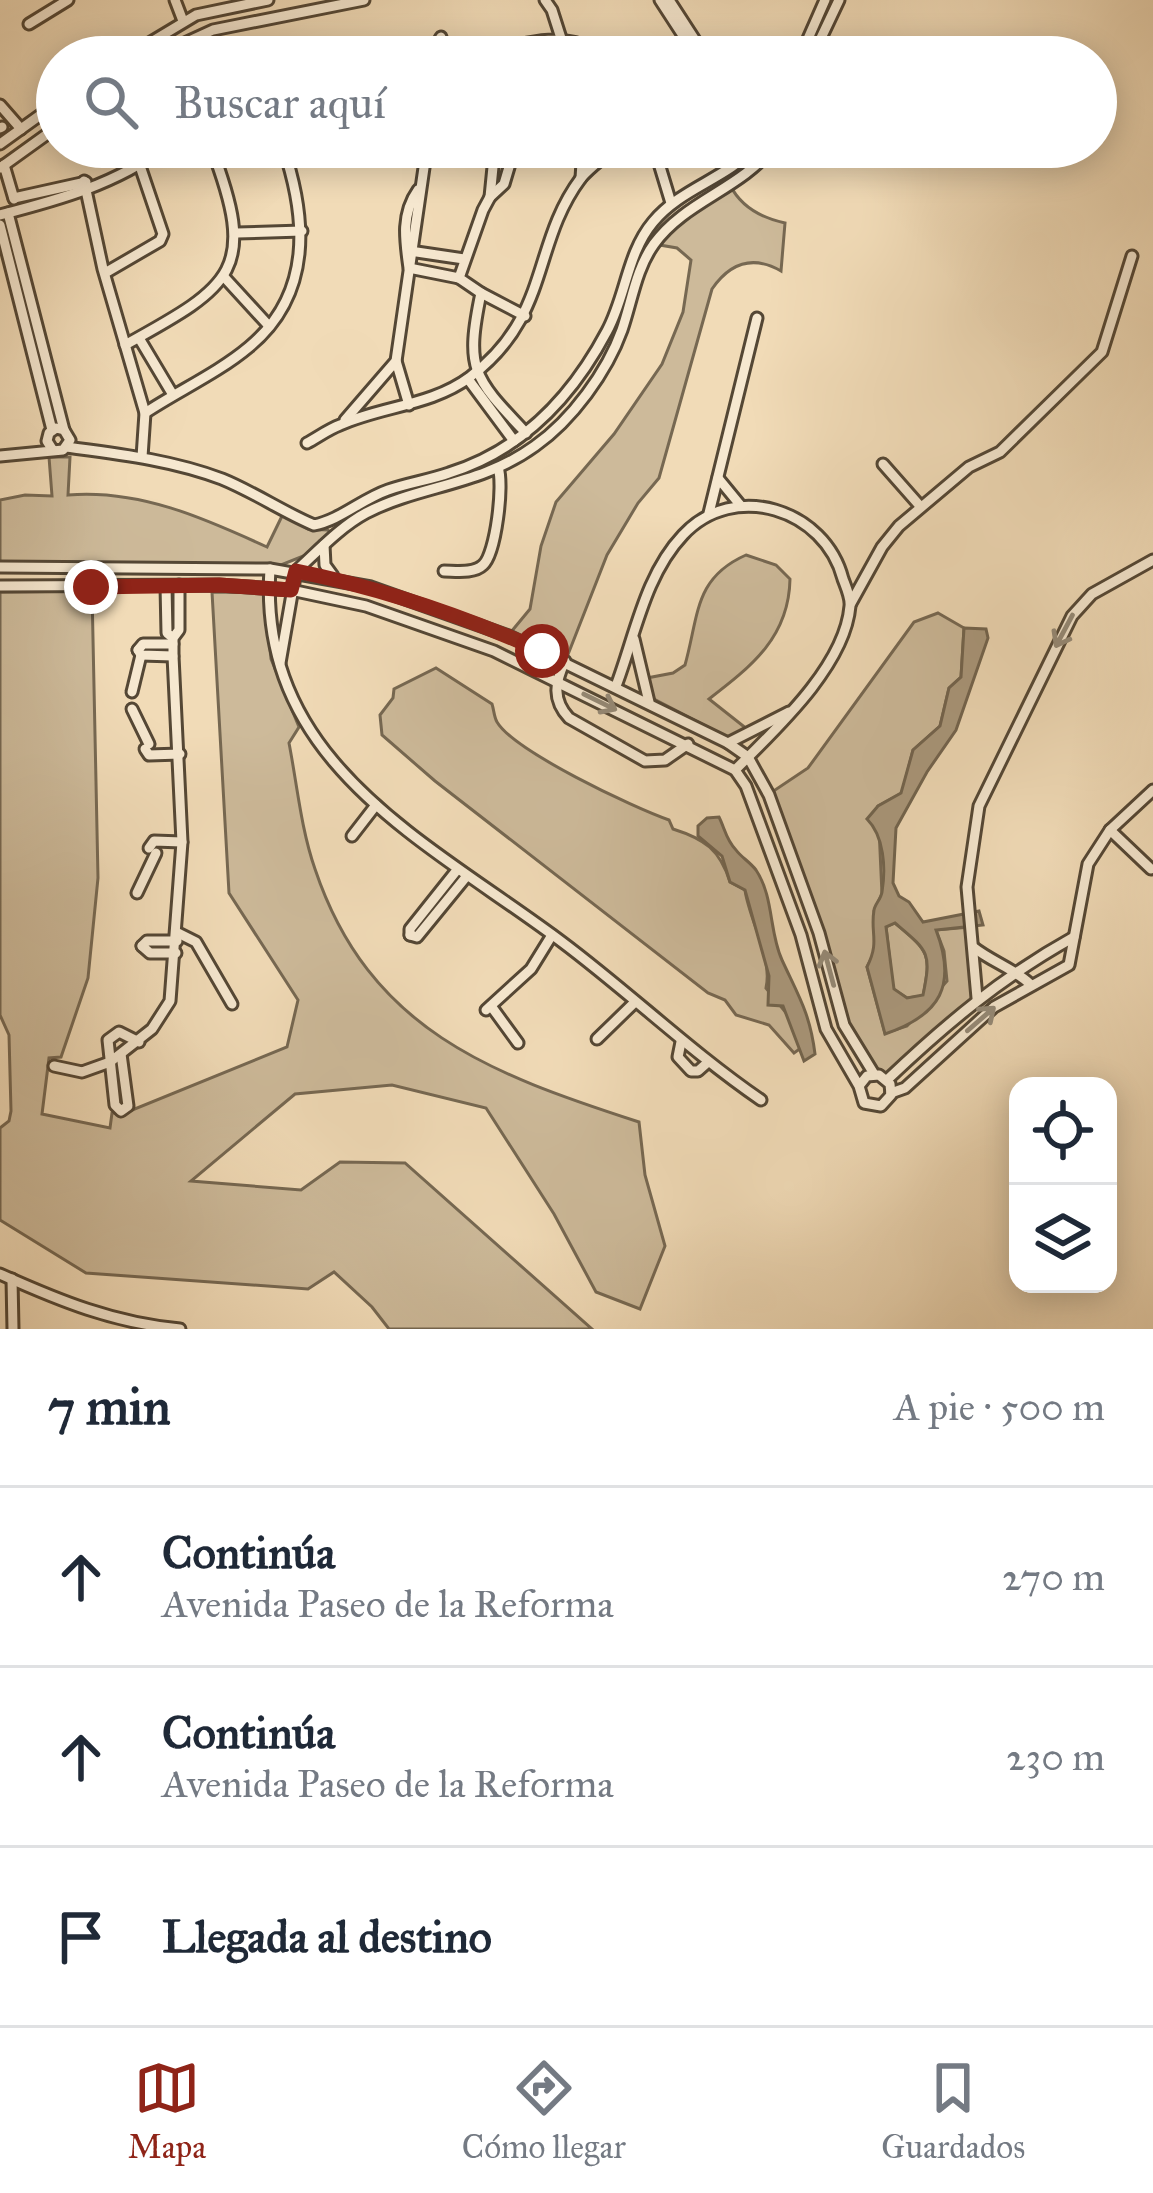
<!DOCTYPE html>
<html lang="es">
<meta charset="utf-8">
<style>
body{margin:0;font-family:"IM FELL Great Primer",serif;background:#f6f6f7;color:#1f2937}
.controls{position:absolute;right:36px;bottom:36px;display:grid;overflow:hidden;border-radius:24px;box-shadow:0 6px 30px #0003}
.controls button{width:108px;height:108px;display:grid;place-items:center;padding:0;border:0;border-bottom:3px solid #e0e1e3;background:#fff;color:#1f2937;font:60px sans-serif}
.stop{position:absolute;width:36px;height:36px;margin:-27px;border:9px solid #8f2418;border-radius:50%;background:#fff}
.stop.end{background:#8f2418;border-color:#fff;box-shadow:0 3px 12px #0008}
.list{margin:0;padding:0;list-style:none}
h2{display:flex;justify-content:space-between;align-items:center;height:156px;margin:0;padding:0 48px;font-size:51px}
h2 small{font-size:39px;font-weight:400;color:#747a83}
.list li{display:grid;grid-template-columns:78px 1fr auto;gap:36px;align-items:center;box-sizing:border-box;height:180px;padding:0 48px;border-top:3px solid #e0e1e3}
.list b{display:block;font-size:45px;white-space:nowrap}
.list p{margin:0;font-size:39px;white-space:nowrap;color:#747a83}
.list em{font-size:39px;font-style:normal;color:#747a83}
.icon{flex:none;width:66px;height:66px;fill:none;stroke:currentColor;stroke-width:2;stroke-linecap:round;stroke-linejoin:round}
.map{position:relative;flex:none;width:1153px;height:1329px;overflow:hidden}
.search{position:absolute;background:#fff;box-shadow:0 6px 30px #0003;left:36px;right:36px;top:36px;height:132px;display:flex;align-items:center;gap:30px;box-sizing:border-box;padding:0 42px;border-radius:66px;color:#747a83;font-size:45px}
.sheet{height:696px;background:#fff}
nav{display:flex;justify-content:space-around;align-items:center;box-sizing:border-box;height:168px;border-top:3px solid #e0e1e3;background:#fff;font-size:33px;color:#747a83}
nav a{display:grid;justify-items:center;gap:6px}
nav .on{color:#8f2418}
.map>svg:first-child{display:block}
</style>
<div class="map">
<svg width="1153" height="1329" viewBox="0 0 1153 1329">
<rect width="100%" height="100%" fill="#f1dbb7"/>
<filter id="stains"><feTurbulence type="fractalNoise" baseFrequency=".00167" numOctaves="4"/><feColorMatrix values="0 0 0 0 .2 0 0 0 0 .09 0 0 0 0 .02 0 0 0 .5 -.17"/></filter>
<radialGradient id="worn" r=".72"><stop offset=".6" stop-color="#630" stop-opacity="0"/><stop offset="1" stop-color="#630" stop-opacity=".3"/></radialGradient>
<!-- green -->
<g fill="#cdba9a" stroke="#766852" stroke-width="3">
<path d="M 730,185 C 741,207 762,218 785,223 L 781,271 C 753,255 730,263 712,289 L 659,478 L 638,503 L 607,555 L 567,657 L 511,632 L 530,609 L 541,546 L 556,502 L 614,434 L 662,364 L 683,312 L 691,260 L 677,248 L 654,244 Z"/>
<path d="M 49,457 L 70,457 L 68,495 C 139,489 204,518 267,547 L 283,514 L 308,529 L 328,530 L 331,534 L 311,553 L 281,565 L 0,562 L 0,500 L 25,495 L 52,496 Z"/>
<path d="M 746,555 L 776,565 L 790,579 C 789,637 752,666 709,699 L 747,729 L 729,738 L 652,698 L 647,678 L 673,673 L 685,665 C 699,615 694,578 746,555 Z"/>
<path d="M 92,591 L 98,878 L 88,978 L 61,1057 L 49,1058 L 42,1114 L 110,1128 L 112,1113 L 125,1113 L 287,1047 L 298,1000 L 229,893 L 212,592 L 264,593 L 271,659 L 299,727 L 289,743 C 297,784 301,829 315,869 C 369,1030 491,1074 639,1122 L 645,1175 L 665,1246 L 640,1309 L 596,1292 L 554,1214 L 486,1108 L 392,1085 L 295,1094 L 191,1181 L 301,1190 L 340,1162 L 405,1163 L 592,1329 L 389,1329 L 372,1307 L 334,1272 L 308,1289 L 86,1273 L 0,1220 L 0,1128 L 9,1121 L 11,1111 L 9,1035 L 0,1015 L 0,592 Z"/>
<path d="M 938,613 L 964,628 L 961,677 L 949,688 L 940,726 L 913,750 L 902,793 L 878,806 L 882,894 L 874,911 L 877,947 L 867,967 L 885,1033 L 907,1026 L 947,981 L 944,951 L 936,930 L 970,927 L 977,997 L 887,1079 L 879,1075 L 844,1022 L 769,794 L 808,768 L 914,622 Z"/>
<path d="M 436,668 L 492,704 C 494,710 494,717 497,722 C 514,751 634,808 669,820 L 673,829 C 705,839 720,850 730,882 L 745,890 C 749,920 773,957 766,988 L 791,1019 L 801,1048 L 794,1053 L 769,1025 L 736,1015 L 725,1000 L 708,993 L 435,781 L 382,735 L 380,715 L 393,698 L 394,689 Z"/>
<path d="M 895,923 C 928,951 932,952 923,996 L 907,998 L 893,989 L 886,927 Z"/>
</g>
<!-- water -->
<g fill="#aa987c" stroke="#72644e" stroke-width="3" fill-rule="evenodd">
<path d="M 964,628 L 986,629 L 988,638 L 956,730 L 927,772 L 896,828 L 893,883 L 899,896 L 909,902 L 923,922 L 979,911 L 983,925 L 936,930 C 957,985 941,1015 885,1034 L 867,967 C 880,941 870,934 874,910 C 875,904 881,899 882,892 C 886,868 884,836 867,819 L 878,806 L 901,793 L 913,750 L 940,726 L 949,688 L 961,677 ZM 895,923 C 928,951 932,952 923,995 L 907,998 L 894,989 L 886,927 Z"/>
<path d="M 719,817 C 725,829 726,840 736,850 C 741,857 750,862 756,870 C 774,897 769,932 782,960 C 798,995 810,1013 815,1054 L 804,1061 L 783,1006 L 768,1005 L 769,976 L 745,890 L 730,882 L 722,856 L 698,836 L 698,826 L 707,818 Z"/>
</g>
<g fill="none" stroke-linecap="round" stroke-linejoin="round">
<!-- minor casing -->
<g stroke="#544735" stroke-width="15">
<g id="minor">
<path d="M 175,0 L 183,21"/>
<path d="M 545,0 L 552,10 L 567,57"/>
<path d="M 660,0 L 697,57"/>
<path d="M 669,0 L 706,57"/>
<path d="M 29,24 L 68,0"/>
<path d="M 126,57 L 196,15 L 268,0"/>
<path d="M 154,57 L 213,30 L 364,0"/>
<path d="M 429,57 L 441,37"/>
<path d="M 478,57 C 519,45 567,26 603,57"/>
<path d="M 665,57 L 688,42"/>
<path d="M 800,57 L 825,0"/>
<path d="M 812,57 L 839,0"/>
<path d="M 0,105 L 21,129"/>
<path d="M 0,128 L 2,127"/>
<path d="M 0,144 L 57,103"/>
<path d="M 515,147 L 504,184 L 490,197 L 483,210 L 459,278 L 481,293 C 465,370 473,377 526,433"/>
<path d="M 654,147 L 671,203"/>
<path d="M 4,165 L 14,199"/>
<path d="M 0,168 L 57,127"/>
<path d="M 581,178 L 583,147"/>
<path d="M 84,181 L 103,269 L 145,413 L 142,457"/>
<path d="M 418,190 C 401,214 405,240 409,268 L 459,278"/>
<path d="M 490,197 L 495,147"/>
<path d="M 14,198 L 86,182"/>
<path d="M 8,213 L 64,430"/>
<path d="M 0,215 C 58,200 117,184 165,147"/>
<path d="M 0,225 L 52,430"/>
<path d="M 237,233 L 302,231"/>
<path d="M 410,251 L 464,259"/>
<path d="M 105,273 L 160,241 L 163,234 L 140,166"/>
<path d="M 225,278 L 269,326"/>
<path d="M 481,293 L 525,316"/>
<path d="M 139,338 L 173,395"/>
<path d="M 125,345 C 234,285 258,270 211,147"/>
<path d="M 396,361 L 409,405"/>
<path d="M 468,379 L 514,441"/>
<path d="M 145,413 C 178,391 218,373 249,347 C 313,294 307,218 283,147"/>
<path d="M 345,420 L 396,361 L 427,147"/>
<path d="M 307,443 C 318,437 329,429 340,425 C 382,406 431,406 470,377 C 551,316 531,245 581,178 C 590,167 605,157 615,147"/>
<path d="M 66,447 C 119,454 172,460 222,479 C 254,492 283,512 314,525 C 340,520 362,499 388,490 C 408,483 429,480 449,473 C 523,450 572,397 607,331 C 626,296 627,253 653,222 C 681,188 726,179 755,147"/>
<path d="M 0,456 L 63,450 L 70,440 L 64,430 L 56,428 L 49,433 L 47,441 L 52,449"/>
<path d="M 883,464 L 920,506"/>
<path d="M 718,478 L 741,506"/>
<path d="M 709,513 L 757,318"/>
<path d="M 324,545 L 325,565 L 333,576"/>
<path d="M 0,567 L 270,569 L 371,587 L 509,636 L 728,743 L 748,757 L 769,795 L 819,933 L 844,1025 L 874,1074"/>
<path d="M 270,569 C 257,764 429,842 562,942 C 630,993 691,1052 761,1100"/>
<path d="M 444,571 C 455,571 474,574 483,565 C 496,554 504,483 498,468"/>
<path d="M 0,586 L 219,585 L 291,590 L 366,606 L 494,651 L 735,770 L 746,786 L 801,935 L 826,1029 L 859,1086 L 864,1103 L 881,1106 L 891,1095 L 890,1084 L 879,1075 L 867,1076 L 859,1086"/>
<path d="M 166,586 L 167,633 L 173,638"/>
<path d="M 851,603 L 882,547 L 899,526 L 969,467 L 1000,452 L 1102,352 L 1132,256"/>
<path d="M 634,639 L 649,702"/>
<path d="M 138,650 L 143,644 L 173,644"/>
<path d="M 138,650 L 141,655 L 173,656"/>
<path d="M 565,661 C 555,682 552,700 569,718 L 645,761 L 665,760 L 688,744"/>
<path d="M 280,663 L 296,571 C 318,551 340,527 366,513 C 420,485 480,486 535,446 C 572,420 607,372 622,330 C 632,301 636,269 654,244 C 685,201 741,189 773,147"/>
<path d="M 616,686 C 635,636 645,575 683,535 C 734,480 825,509 843,579 C 846,587 851,598 850,606 C 845,666 775,730 735,770"/>
<path d="M 132,692 L 141,655"/>
<path d="M 132,709 L 149,744"/>
<path d="M 728,743 L 789,712"/>
<path d="M 145,749 L 149,755 L 180,754"/>
<path d="M 1110,830 L 1151,869"/>
<path d="M 352,836 L 376,805"/>
<path d="M 149,848 L 154,841 L 182,842"/>
<path d="M 137,893 L 156,853"/>
<path d="M 178,933 L 196,942 L 232,1004"/>
<path d="M 410,935 L 417,937 L 466,877"/>
<path d="M 410,935 L 410,929 L 457,870"/>
<path d="M 142,946 L 150,953 L 176,953"/>
<path d="M 142,946 L 147,941 L 177,941"/>
<path d="M 973,947 C 992,962 1013,968 1030,984"/>
<path d="M 977,998 L 967,887 L 979,806 L 1072,616 L 1092,594 L 1153,560"/>
<path d="M 491,1006 L 518,1043"/>
<path d="M 486,1010 L 531,969 L 552,935"/>
<path d="M 597,1039 L 634,1003"/>
<path d="M 681,1042 L 678,1057 L 691,1071 L 698,1071 L 707,1063"/>
<path d="M 121,1054 L 128,1106 L 121,1111 L 115,1105 L 108,1040 L 119,1032 L 139,1042"/>
<path d="M 54,1066 L 82,1072 L 110,1062 L 152,1029 L 170,1001 L 182,842 L 173,656 L 173,638 L 179,630 L 179,585"/>
<path d="M 887,1080 C 947,1023 1002,977 1074,937"/>
<path d="M 891,1093 L 905,1088 L 994,1007 L 1069,965 L 1088,864 L 1110,830 L 1153,790"/>
<path d="M 0,1274 C 60,1301 114,1323 180,1329"/>
<path d="M 12,1279 L 13,1329"/>
</g>
</g>
<!-- minor -->
<use href="#minor" stroke="#f6e8d0" stroke-width="9"/>
</g>
<!-- one-way arrows -->
<defs><path id="oneway-shaft" d="M-6 0H5M1.5-3L5.5 0L1.5 3" fill="none" stroke-width="1.6" stroke-linecap="round" stroke-linejoin="round" transform="scale(3)"/></defs>
<g stroke="#958a77">
<use href="#oneway-shaft" transform="translate(1064 631) rotate(118)"/>
<use href="#oneway-shaft" transform="translate(600 702) rotate(26)"/>
<use href="#oneway-shaft" transform="translate(829 968) rotate(-105)"/>
<use href="#oneway-shaft" transform="translate(981 1019) rotate(-41)"/>
</g>
<g fill="none" stroke-linecap="round" stroke-linejoin="round">
<!-- route -->
<path stroke="#8f2418" stroke-width="15" d="M 91,587 L 219,585 L 291,590 L 296,571 C 381,588 463,616 542,651"/>
</g>
<rect width="100%" height="100%" filter="url(#stains)"/>
<rect width="100%" height="100%" fill="url(#worn)"/>
</svg>
<div class="controls">
<button><svg class="icon" aria-label="locate" viewBox="0 0 24 24"><circle cx="12" cy="12" r="6"/><path d="M12 2v4M12 18v4M2 12h4M18 12h4"/></svg></button>
<button><svg class="icon" aria-label="layers" viewBox="0 0 24 24"><path d="M12 4l9 5-9 5-9-5zM3 14l9 5 9-5"/></svg></button>
</div>
<div class="stop" style="left:542px;top:651px"></div>
<div class="stop end" style="left:91px;top:587px"></div>
<div class="search"><svg class="icon" aria-label="search" viewBox="0 0 24 24"><circle cx="10" cy="10" r="6"/><path d="M15 15l6 6"/></svg>Buscar aquí</div>
</div>
<section class="sheet">
<h2>7 min<small>A pie · 500 m</small></h2>
<ul class="list">
<li><svg class="icon" aria-label="ahead" viewBox="0 0 24 24"><path d="M12 20V5M6 11l6-6 6 6"/></svg><div><b>Continúa</b><p>Avenida Paseo de la Reforma</p></div><em>270 m</em></li>
<li><svg class="icon" aria-label="ahead" viewBox="0 0 24 24"><path d="M12 20V5M6 11l6-6 6 6"/></svg><div><b>Continúa</b><p>Avenida Paseo de la Reforma</p></div><em>230 m</em></li>
<li><svg class="icon" aria-label="arrive" viewBox="0 0 24 24"><path d="M6 21V4h12l-3 4 3 4H6"/></svg><div><b>Llegada al destino</b></div></li>
</ul>
</section>
<nav>
<a class="on"><svg class="icon" aria-label="map" viewBox="0 0 24 24"><path d="M3 6l6-2 6 2 6-2v14l-6 2-6-2-6 2zM9 4v14M15 6v14"/></svg>Mapa</a>
<a><svg class="icon" aria-label="directions" viewBox="0 0 24 24"><path d="M12 3l9 9-9 9-9-9zM9 14v-3h6M13 9l2 2-2 2"/></svg>Cómo llegar</a>
<a><svg class="icon" aria-label="saved" viewBox="0 0 24 24"><path d="M7 4h10v16l-5-4-5 4z"/></svg>Guardados</a>
</nav>
